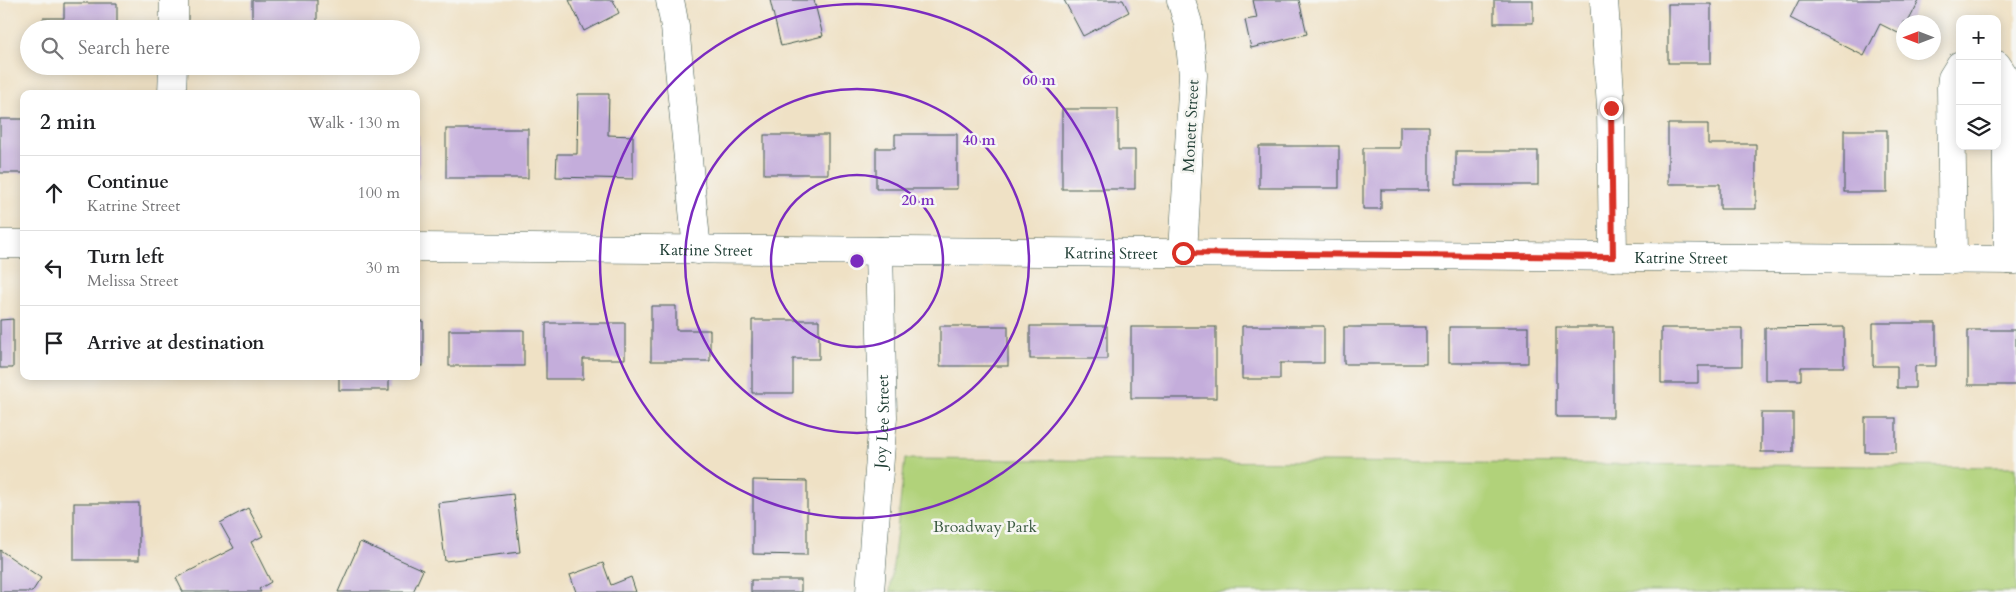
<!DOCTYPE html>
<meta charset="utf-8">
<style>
body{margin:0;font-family:Cardo,serif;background:#f2f2f2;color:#202124}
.controls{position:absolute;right:15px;top:15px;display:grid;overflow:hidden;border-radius:10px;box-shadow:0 2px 12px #0003}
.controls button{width:45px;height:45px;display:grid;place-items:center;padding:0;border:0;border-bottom:1px solid #e0e0e0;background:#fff;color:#202124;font:25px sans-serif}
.compass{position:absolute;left:1896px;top:15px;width:45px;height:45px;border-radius:50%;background:#fff;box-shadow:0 2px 12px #0003;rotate:270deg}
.stop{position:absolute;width:15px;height:15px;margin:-11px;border:4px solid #d93025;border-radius:50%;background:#fff}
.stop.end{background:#d93025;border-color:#fff;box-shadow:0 1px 5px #0008}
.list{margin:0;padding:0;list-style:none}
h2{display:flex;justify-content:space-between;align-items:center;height:65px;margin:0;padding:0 20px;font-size:21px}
h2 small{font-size:16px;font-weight:400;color:#757577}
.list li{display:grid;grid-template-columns:32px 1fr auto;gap:15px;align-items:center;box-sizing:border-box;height:75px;padding:0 20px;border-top:1px solid #e0e0e0}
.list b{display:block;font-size:19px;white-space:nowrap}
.list p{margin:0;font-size:16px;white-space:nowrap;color:#757577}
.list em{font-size:16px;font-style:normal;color:#757577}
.icon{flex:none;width:28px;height:28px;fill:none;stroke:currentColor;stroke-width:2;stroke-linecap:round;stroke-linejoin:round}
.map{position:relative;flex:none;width:2016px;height:592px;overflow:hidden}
.search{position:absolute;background:#fff;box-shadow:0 2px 12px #0003;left:20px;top:20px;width:400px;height:55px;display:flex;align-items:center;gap:12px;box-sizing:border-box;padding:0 18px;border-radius:28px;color:#757577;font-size:19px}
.panel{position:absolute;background:#fff;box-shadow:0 2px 12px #0003;left:20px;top:90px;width:400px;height:290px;border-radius:10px}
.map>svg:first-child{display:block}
</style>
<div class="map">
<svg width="2016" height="592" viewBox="0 0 2016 592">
<rect width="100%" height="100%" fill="#f6f6f2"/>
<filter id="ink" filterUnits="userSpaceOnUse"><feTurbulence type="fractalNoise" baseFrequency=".02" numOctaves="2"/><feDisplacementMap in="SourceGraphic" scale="10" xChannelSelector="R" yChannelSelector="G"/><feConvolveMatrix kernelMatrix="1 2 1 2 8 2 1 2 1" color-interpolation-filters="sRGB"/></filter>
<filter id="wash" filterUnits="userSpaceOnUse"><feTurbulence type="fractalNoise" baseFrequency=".0096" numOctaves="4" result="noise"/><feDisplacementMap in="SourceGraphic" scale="20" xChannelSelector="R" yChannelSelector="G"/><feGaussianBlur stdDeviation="1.12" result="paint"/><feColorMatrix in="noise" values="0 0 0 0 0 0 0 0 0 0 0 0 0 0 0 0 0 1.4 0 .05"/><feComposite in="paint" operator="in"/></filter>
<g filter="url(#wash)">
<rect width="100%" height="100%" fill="#efe1c5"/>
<!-- green -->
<path fill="#b1d27a" stroke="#688857" d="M 905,459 L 2016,467 L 2016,592 L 890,592 Z"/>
<g id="blocks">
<!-- building -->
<g fill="#c4addb">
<rect x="252" y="0" width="65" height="29"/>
<path d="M 569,0 L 613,0 L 619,13 L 584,31 Z"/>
<path d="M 770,0 L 814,0 L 823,36 L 781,46 Z"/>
<path d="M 1064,0 L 1123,0 L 1129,12 L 1083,36 Z"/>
<path d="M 1253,0 L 1299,0 L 1307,34 L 1251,48 L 1245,20 L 1257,18 Z"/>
<rect x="1494" y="0" width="39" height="23"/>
<path d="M 1799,0 L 1918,0 L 1919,1 L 1908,22 L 1904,22 L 1902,35 L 1880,24 L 1864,56 L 1790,18 Z"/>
<path d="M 64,3 L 117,3 L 117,29 L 43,29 L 43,18 L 64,18 Z"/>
<rect x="1668" y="4" width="43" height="59"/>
<path d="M 578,94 L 609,94 L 608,135 L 633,136 L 633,179 L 556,177 L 557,154 L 577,154 Z"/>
<path d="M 1062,109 L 1118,109 L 1118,150 L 1135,150 L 1135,189 L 1062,189 Z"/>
<rect x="0" y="119" width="24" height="54"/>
<path d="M 1668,124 L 1708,124 L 1708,144 L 1756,144 L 1756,209 L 1720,209 L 1720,184 L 1668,184 Z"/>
<path d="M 1400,126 L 1429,126 L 1429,190 L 1381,190 L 1381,209 L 1363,209 L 1363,148 L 1400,148 Z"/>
<rect x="446" y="129" width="82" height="49"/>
<rect x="1844" y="130" width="43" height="62"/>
<path d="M 895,134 L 957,134 L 957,189 L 876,189 L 876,148 L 895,148 Z"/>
<rect x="416" y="135" width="3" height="44"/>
<rect x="764" y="135" width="64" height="39"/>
<rect x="1259" y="146" width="80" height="42"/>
<rect x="1456" y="151" width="82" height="34"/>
<path d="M 651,306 L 676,306 L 676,330 L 710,330 L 710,361 L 651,361 Z"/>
<path d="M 13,319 L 13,368 L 0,368 L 0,320 Z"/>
<path d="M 752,320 L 819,320 L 819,359 L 793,359 L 793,393 L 752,393 Z"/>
<rect x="416" y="321" width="7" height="45"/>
<path d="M 546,323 L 625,323 L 625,359 L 583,359 L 583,379 L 546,379 Z"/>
<path d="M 1873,323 L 1936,323 L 1936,366 L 1915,366 L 1915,388 L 1897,388 L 1897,366 L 1873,366 Z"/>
<rect x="940" y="326" width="68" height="40"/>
<rect x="1030" y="326" width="77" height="33"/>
<path d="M 1242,326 L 1324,326 L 1324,363 L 1280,363 L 1280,379 L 1242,379 Z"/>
<rect x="1131" y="327" width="85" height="71"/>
<rect x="1344" y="327" width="82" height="37"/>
<rect x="1449" y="327" width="79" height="36"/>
<rect x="1556" y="327" width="57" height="90"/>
<path d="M 1844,327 L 1844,367 L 1801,367 L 1801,380 L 1765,380 L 1765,328 Z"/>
<path d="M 1661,328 L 1742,328 L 1742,366 L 1698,366 L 1698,383 L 1661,383 Z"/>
<rect x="449" y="330" width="75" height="36"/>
<rect x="1968" y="330" width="48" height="55"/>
<rect x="339" y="376" width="50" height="14"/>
<rect x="1761" y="413" width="32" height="39"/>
<rect x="1865" y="418" width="31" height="34"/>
<path d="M 753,480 L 807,481 L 807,555 L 753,554 Z"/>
<path d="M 513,494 L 520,552 L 445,561 L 438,503 Z"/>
<rect x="74" y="503" width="65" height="57"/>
<path d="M 248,508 L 263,536 L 251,542 L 271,582 L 259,589 L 261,592 L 183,592 L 176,578 L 234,548 L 220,523 Z"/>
<path d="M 360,542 L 423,570 L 413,592 L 338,592 Z"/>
<path d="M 0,550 L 41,578 L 32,592 L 0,592 Z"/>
<path d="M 603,563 L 611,585 L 631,577 L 636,592 L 576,592 L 570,575 Z"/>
<rect x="751" y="580" width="50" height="12"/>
</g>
</g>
</g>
<g filter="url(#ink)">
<use href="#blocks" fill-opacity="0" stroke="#3e564a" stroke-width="1"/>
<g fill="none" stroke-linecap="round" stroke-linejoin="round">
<!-- minor casing -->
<g stroke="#3e564a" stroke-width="29">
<g id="minor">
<path d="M 670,0 L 675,27 L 697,250"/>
<path d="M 1181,0 L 1188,23 L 1193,75 L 1183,253"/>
<path d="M 1604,0 L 1611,108 L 1613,257"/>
<path d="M 174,29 L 174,0"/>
<path d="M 1997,65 L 2005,77 L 2006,86 L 2008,260"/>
<path d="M 172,94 L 173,66"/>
<path d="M 0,244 L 24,244"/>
<path id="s1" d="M 416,247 L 2016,260"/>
<path d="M 1953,260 L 1951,87 L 1952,78 L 1960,65"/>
<path id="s2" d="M 870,592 L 883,417 L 879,251"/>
</g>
</g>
<!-- minor -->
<use href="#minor" stroke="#fff" stroke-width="28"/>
</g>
</g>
<g fill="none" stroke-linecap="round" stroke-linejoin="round" filter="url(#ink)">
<!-- route -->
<path stroke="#d93025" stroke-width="6" d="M 1183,253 L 1613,257 L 1611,108"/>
</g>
<!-- distance rings -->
<g fill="none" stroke="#7b2cbf" stroke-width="2.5">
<circle cx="857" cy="261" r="86"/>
<circle cx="857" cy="261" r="172"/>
<circle cx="857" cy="261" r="257"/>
</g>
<g text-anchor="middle" stroke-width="5" stroke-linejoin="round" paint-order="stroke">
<!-- street labels -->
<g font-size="16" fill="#1f3d34" stroke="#f6f6f2">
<text transform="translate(1190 126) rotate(-87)" y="6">Monett Street</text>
<text dy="6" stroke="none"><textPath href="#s1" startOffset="290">Katrine Street</textPath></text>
<text dy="6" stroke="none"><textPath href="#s1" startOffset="695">Katrine Street</textPath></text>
<text dy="6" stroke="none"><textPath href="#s1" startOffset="1265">Katrine Street</textPath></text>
<text dy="6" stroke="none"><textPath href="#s2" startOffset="171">Joy Lee Street</textPath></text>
</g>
<!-- park labels -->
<g font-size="16" fill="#3c5b42" stroke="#f6f6f2">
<text x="985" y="532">Broadway Park</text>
</g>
</g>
<circle cx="857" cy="261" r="8" fill="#7b2cbf" stroke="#f6f6f2" stroke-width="2.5"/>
<g font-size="15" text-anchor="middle" font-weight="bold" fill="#7b2cbf" stroke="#f6f6f2" stroke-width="5" stroke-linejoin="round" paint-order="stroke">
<text x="1039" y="85">60 m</text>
<text x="979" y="145">40 m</text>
<text x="918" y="205">20 m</text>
</g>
</svg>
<div class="controls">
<button>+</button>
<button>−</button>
<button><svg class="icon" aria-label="layers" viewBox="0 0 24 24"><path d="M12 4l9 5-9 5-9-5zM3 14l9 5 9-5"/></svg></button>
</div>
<svg class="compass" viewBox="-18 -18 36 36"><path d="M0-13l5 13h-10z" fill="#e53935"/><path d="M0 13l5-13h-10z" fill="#757577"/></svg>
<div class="stop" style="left:1183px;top:253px"></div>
<div class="stop end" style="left:1611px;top:108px"></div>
<div class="search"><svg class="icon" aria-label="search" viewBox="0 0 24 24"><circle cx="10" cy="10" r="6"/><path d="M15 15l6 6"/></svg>Search here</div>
<section class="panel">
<h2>2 min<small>Walk · 130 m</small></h2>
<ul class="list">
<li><svg class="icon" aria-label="ahead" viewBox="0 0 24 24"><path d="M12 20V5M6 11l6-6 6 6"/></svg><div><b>Continue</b><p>Katrine Street</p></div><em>100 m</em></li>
<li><svg class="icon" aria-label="left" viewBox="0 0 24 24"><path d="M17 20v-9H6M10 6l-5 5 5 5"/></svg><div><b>Turn left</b><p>Melissa Street</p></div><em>30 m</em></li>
<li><svg class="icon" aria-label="arrive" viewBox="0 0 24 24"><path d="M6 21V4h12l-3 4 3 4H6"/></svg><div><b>Arrive at destination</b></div></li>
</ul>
</section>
</div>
